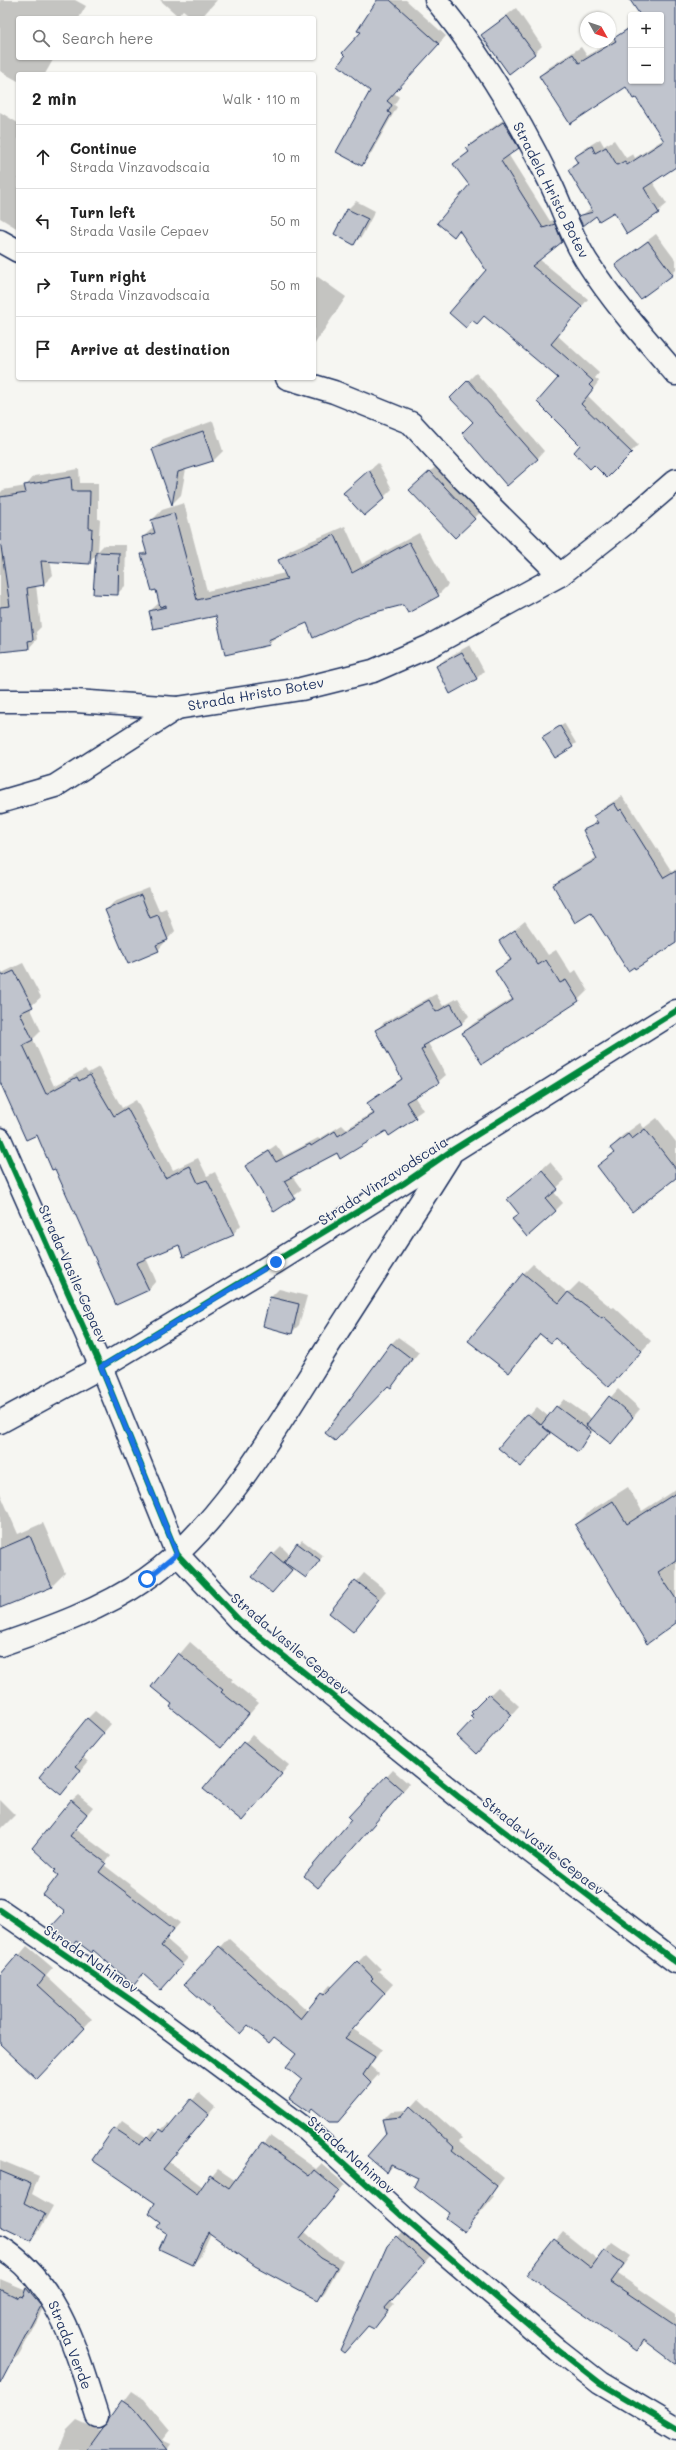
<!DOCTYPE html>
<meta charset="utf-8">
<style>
body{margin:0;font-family:Mali,sans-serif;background:#f6f6f6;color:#222}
.controls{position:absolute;right:12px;top:12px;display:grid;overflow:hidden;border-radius:4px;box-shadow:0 1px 3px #0004}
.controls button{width:36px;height:36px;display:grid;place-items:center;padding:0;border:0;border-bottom:1px solid #e0e0e0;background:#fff;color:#222;font:20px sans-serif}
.compass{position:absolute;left:580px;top:12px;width:36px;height:36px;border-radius:50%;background:#fff;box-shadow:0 1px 3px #0004;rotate:130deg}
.stop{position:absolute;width:12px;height:12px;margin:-9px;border:3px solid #1a73e8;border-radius:50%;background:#fff}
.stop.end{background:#1a73e8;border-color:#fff;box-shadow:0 1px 4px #0008}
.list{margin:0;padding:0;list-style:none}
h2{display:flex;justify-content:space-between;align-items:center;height:52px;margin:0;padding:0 16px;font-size:17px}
h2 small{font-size:13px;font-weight:400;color:#767676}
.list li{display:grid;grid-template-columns:26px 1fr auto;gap:12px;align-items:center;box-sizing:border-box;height:64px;padding:0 16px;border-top:1px solid #e0e0e0}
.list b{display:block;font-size:15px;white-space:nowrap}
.list p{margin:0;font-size:13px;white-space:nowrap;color:#767676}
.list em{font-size:13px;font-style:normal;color:#767676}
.icon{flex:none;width:22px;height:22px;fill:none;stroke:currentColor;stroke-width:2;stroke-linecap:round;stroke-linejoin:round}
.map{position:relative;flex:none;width:676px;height:2450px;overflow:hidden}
.search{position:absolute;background:#fff;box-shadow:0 1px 3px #0004;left:16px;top:16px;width:300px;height:44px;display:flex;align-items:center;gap:10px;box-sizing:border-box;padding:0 14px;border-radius:4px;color:#767676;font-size:15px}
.panel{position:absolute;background:#fff;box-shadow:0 1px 3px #0004;left:16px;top:72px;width:300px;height:308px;border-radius:4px}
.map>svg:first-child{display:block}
</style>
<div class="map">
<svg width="676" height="2450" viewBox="0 0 676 2450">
<rect width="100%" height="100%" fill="#f6f6f2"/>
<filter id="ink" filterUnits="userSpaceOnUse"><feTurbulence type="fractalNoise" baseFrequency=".025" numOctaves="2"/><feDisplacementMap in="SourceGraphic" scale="8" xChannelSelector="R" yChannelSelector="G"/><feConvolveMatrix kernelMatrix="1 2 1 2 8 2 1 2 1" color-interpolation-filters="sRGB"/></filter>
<g filter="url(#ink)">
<!-- shadow -->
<g fill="#0003">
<path d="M 0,0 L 75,0 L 86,6 L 79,18 L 18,18 L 18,58 L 54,58 L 45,74 L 18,74 L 18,81 L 0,71 Z"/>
<path d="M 160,0 L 217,0 L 201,18 L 193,18 L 183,10 L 178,16 Z"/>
<path d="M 378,0 L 406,0 L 446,36 L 394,93 L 399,97 L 394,105 L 397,107 L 369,157 L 362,165 L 371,91 L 363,32 Z"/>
<path d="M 648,0 L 676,0 L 676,165 L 652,181 L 667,204 L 649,219 L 615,210 L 580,217 L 592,207 L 569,170 L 578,161 L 576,157 L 584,149 L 600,139 L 604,146 L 614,140 L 626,158 L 633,154 L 635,158 L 664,139 L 636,96 L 626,86 L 540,76 L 548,68 L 581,47 L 587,56 L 616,38 L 631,25 L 631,81 L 661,81 L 661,15 L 641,15 Z"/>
<path d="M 516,8 L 542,46 L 534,54 L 482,35 Z"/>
<path d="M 0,112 L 18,123 L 18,229 L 0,218 Z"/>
<path d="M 510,115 L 525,140 L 508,154 L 550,221 L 562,218 L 569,233 L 539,259 L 588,299 L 558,336 L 599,373 L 595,378 L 599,381 L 588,396 L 638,445 L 607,476 L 582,445 L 560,378 L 484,315 L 473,319 L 466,326 L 487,270 L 460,229 L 454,236 L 470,185 L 454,164 L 469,151 L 467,148 L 474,141 Z"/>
<path d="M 356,201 L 375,211 L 362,236 L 354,243 L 335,233 L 348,209 Z"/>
<path d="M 656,234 L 676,261 L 676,270 L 672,274 L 616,265 Z"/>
<path d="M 318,277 L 346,297 L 314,345 L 314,278 Z"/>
<path d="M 476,373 L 544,451 L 537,459 L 474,422 L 451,398 Z"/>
<path d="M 213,421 L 223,451 L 213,461 L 186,469 L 181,495 L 172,504 L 153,449 L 163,439 Z"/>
<path d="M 378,463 L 392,489 L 384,497 L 353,485 Z"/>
<path d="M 438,464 L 483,510 L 455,536 L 411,491 Z"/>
<path d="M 79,469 L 80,483 L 98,483 L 98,519 L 100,520 L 98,551 L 104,545 L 126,545 L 125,586 L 117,594 L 96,555 L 89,563 L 50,560 L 53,575 L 44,584 L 36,585 L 41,627 L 36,632 L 37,639 L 29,648 L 0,648 L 0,493 L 3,490 L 26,486 L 34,476 Z"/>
<path d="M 184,503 L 207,591 L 285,573 L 280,560 L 290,550 L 345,526 L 362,564 L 419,533 L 448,585 L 438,595 L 307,622 L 279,634 L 269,644 L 217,615 L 150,611 L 160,602 L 156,589 L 153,590 L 142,554 L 147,550 L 143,537 L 154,527 L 152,520 L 162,510 Z"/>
<path d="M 470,645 L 484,671 L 476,679 L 437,667 L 445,659 Z"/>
<path d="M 564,723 L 576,743 L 572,746 L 544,737 Z"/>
<path d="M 622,796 L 627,804 L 628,803 L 672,872 L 676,869 L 676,938 L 592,911 L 555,885 L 562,878 L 597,857 L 584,831 L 597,821 L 595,816 L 602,809 Z"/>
<path d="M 149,888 L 159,911 L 166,908 L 175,931 L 158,950 L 106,910 L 114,902 Z"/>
<path d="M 525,921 L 548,955 L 556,950 L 571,974 L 576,970 L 588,990 L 578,1000 L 463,1033 L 474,1023 L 513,998 L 496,971 L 511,958 L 500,942 Z"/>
<path d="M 23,963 L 41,997 L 30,1007 L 41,1031 L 33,1039 L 54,1086 L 85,1069 L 88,1073 L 99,1067 L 122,1108 L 136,1100 L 173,1170 L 198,1158 L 207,1176 L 215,1172 L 241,1225 L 233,1234 L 179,1244 L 146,1258 L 156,1281 L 148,1290 L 55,1168 L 0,1048 L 0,974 Z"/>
<path d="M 436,994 L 443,1006 L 458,998 L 469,1016 L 462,1023 L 428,1043 L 446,1075 L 438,1082 L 414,1096 L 423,1110 L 389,1134 L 386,1130 L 292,1176 L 302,1190 L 274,1210 L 246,1166 L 276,1145 L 284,1156 L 318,1138 L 319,1139 L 342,1125 L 346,1129 L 374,1112 L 368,1103 L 402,1078 L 376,1031 L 383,1023 Z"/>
<path d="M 657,1118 L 676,1142 L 676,1176 L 598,1166 L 614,1152 L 611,1148 L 622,1136 L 640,1123 L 644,1128 Z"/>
<path d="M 550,1162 L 565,1180 L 553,1191 L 563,1203 L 555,1211 L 520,1213 L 508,1199 Z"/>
<path d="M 533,1264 L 568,1293 L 579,1282 L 612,1308 L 614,1307 L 651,1341 L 619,1376 L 555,1337 L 541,1334 L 509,1372 L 523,1274 Z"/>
<path d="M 279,1289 L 307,1296 L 299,1325 L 292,1332 L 264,1325 L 271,1297 Z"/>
<path d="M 398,1337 L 419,1352 L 391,1387 L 391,1344 Z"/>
<path d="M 618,1389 L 640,1409 L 611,1443 L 594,1429 L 578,1450 L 552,1432 L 521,1466 L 500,1448 L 537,1407 L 549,1417 L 564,1399 L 592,1419 Z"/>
<path d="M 628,1487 L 642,1511 L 676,1489 L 676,1621 L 576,1525 L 590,1511 Z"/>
<path d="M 0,1493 L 18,1534 L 43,1523 L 65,1573 L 52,1586 L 0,1608 Z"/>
<path d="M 302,1540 L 323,1556 L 310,1573 L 294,1568 L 272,1592 L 273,1554 L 281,1546 L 290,1555 Z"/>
<path d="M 364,1573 L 386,1591 L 353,1631 L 330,1613 Z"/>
<path d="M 190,1642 L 233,1679 L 231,1681 L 259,1703 L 221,1747 L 152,1687 Z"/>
<path d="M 498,1687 L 519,1706 L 484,1745 L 472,1712 Z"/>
<path d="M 95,1711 L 111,1724 L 83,1757 L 88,1762 L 61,1794 L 87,1719 Z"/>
<path d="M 252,1735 L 289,1765 L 242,1820 L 205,1789 Z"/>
<path d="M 393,1770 L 409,1784 L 324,1880 L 353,1820 L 350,1817 Z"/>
<path d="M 78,1795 L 93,1807 L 75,1829 L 111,1856 L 104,1865 L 180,1923 L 166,1939 L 188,1958 L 167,1983 L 143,1973 L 66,1912 L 59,1875 L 71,1801 Z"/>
<path d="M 0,1800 L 15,1815 L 0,1830 Z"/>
<path d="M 228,1938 L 308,2011 L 330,1985 L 333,1987 L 366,1954 L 381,1969 L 378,1971 L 393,1984 L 353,2029 L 382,2049 L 370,2066 L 379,2074 L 337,2121 L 303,2080 L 297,2054 L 220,1947 Z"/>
<path d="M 27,1946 L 53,1968 L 46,1976 L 92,2019 L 45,2069 L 0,2035 L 0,1978 Z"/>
<path d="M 199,2093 L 215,2107 L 169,2162 L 203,2187 L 218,2169 L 236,2181 L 270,2136 L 316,2169 L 321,2164 L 345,2184 L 305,2232 L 328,2252 L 343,2260 L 325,2292 L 318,2299 L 211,2233 L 200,2257 L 193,2264 L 167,2232 L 157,2203 L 93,2159 L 122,2121 L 147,2138 L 154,2130 L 158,2133 L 168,2123 L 171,2125 Z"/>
<path d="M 419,2099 L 462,2138 L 459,2141 L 504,2178 L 491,2195 L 494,2196 L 465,2231 L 419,2178 L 394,2165 L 387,2172 L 387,2134 L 383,2119 L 391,2111 L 409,2110 Z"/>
<path d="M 0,2160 L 39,2176 L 32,2194 L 53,2206 L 39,2231 L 31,2240 L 0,2224 Z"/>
<path d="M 404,2229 L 432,2255 L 390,2301 L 395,2304 L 381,2320 L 397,2237 Z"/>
<path d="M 563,2232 L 598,2260 L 612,2243 L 631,2256 L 618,2274 L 676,2314 L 676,2363 L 646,2340 L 637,2349 L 528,2275 Z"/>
<path d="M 0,2279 L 24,2289 L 32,2280 L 48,2298 L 20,2354 L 12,2361 L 0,2356 Z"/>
<path d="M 132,2391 L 144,2399 L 170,2430 L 162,2440 L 171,2444 L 167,2450 L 59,2450 L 67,2430 L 77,2420 L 101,2431 Z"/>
</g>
<!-- building -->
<g fill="#c0c4cd" stroke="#1b2f5e">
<path d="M 377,0 L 390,0 L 439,44 L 387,101 L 392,105 L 388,112 L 391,114 L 362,166 L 336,152 L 370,91 L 338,65 L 345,56 L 342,53 L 361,32 L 357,31 Z"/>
<path d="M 630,0 L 676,0 L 676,167 L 644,188 L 659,213 L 627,234 L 614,212 L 599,221 L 596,216 L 583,226 L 578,216 L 593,212 L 568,170 L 578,163 L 574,157 L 592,146 L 595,153 L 606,147 L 617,165 L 625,161 L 627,165 L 664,141 L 636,98 L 633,99 L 626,87 L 570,124 L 539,76 L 573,54 L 579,63 L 616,41 L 614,38 L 631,27 L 631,81 L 661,81 L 661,15 L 640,15 Z"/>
<path d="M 507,16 L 535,54 L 509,74 L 481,35 Z"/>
<path d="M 503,122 L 519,148 L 501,161 L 543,228 L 555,224 L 562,242 L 532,266 L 582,307 L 551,344 L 593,381 L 589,385 L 593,389 L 581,404 L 632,453 L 607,478 L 594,465 L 590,469 L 574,452 L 580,445 L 537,402 L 558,378 L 484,316 L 477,324 L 472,320 L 466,328 L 449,313 L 486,270 L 459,230 L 454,237 L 437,223 L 469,185 L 453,164 L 469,152 L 466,148 Z"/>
<path d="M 347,209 L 368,219 L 354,245 L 334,234 Z"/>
<path d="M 648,241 L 673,275 L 640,299 L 615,265 Z"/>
<path d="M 468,380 L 538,459 L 507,486 L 462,433 L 473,422 L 450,398 Z"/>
<path d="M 203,431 L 213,461 L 178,472 L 172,505 L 152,449 Z"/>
<path d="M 369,470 L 385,498 L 364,516 L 343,493 Z"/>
<path d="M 430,471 L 475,519 L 455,538 L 409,490 Z"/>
<path d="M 71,477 L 72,491 L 90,491 L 89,528 L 92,528 L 90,564 L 41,561 L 44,585 L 27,588 L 33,640 L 28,641 L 29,649 L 0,652 L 0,607 L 10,606 L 0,540 L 0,497 L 26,493 L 24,485 Z"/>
<path d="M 174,513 L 197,600 L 287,579 L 278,560 L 335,535 L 352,573 L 409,542 L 439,596 L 408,613 L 403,605 L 364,615 L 313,638 L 307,623 L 268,640 L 270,645 L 225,655 L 216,616 L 153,629 L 149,611 L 166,607 L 166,605 L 160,607 L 156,590 L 152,591 L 141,554 L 147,554 L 142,537 L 155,533 L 151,520 Z"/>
<path d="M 96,552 L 119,553 L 118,595 L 93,594 Z"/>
<path d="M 462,652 L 477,679 L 450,694 L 436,666 Z"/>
<path d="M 560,726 L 573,747 L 555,758 L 542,737 Z"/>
<path d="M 614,803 L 619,811 L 621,809 L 664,878 L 676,871 L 676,943 L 635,969 L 634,967 L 628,971 L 591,913 L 575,923 L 553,885 L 597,859 L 583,830 L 598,823 L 593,816 Z"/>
<path d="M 141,895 L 150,918 L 158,915 L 168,940 L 156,945 L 159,951 L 128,964 L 105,910 Z"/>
<path d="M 515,930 L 538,965 L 546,960 L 560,983 L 566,980 L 579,1001 L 482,1064 L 462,1033 L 513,1000 L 495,971 L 511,960 L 499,941 Z"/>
<path d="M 0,970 L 3,976 L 14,971 L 33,1007 L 20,1013 L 33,1040 L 23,1045 L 46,1094 L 77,1077 L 79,1081 L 90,1075 L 114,1116 L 127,1108 L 165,1178 L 190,1166 L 198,1183 L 207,1180 L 234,1235 L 183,1257 L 179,1245 L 136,1263 L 149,1290 L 116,1305 L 55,1169 L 52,1170 L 37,1135 L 26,1140 L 0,1082 Z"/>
<path d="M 429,1000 L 436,1012 L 451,1004 L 462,1024 L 423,1046 L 425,1048 L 421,1050 L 439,1083 L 406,1102 L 416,1118 L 389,1136 L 386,1131 L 340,1159 L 337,1153 L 284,1181 L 295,1198 L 274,1212 L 245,1166 L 269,1151 L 276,1162 L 310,1144 L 311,1146 L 335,1131 L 338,1136 L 374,1114 L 367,1103 L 402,1079 L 375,1030 Z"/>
<path d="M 645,1129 L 676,1169 L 676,1178 L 632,1212 L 597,1166 L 614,1153 L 610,1148 L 628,1134 L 632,1139 Z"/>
<path d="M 542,1170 L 558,1189 L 546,1199 L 556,1211 L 527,1237 L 512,1219 L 519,1214 L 507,1199 Z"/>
<path d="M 523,1273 L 559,1303 L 568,1292 L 602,1318 L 603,1316 L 642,1351 L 609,1387 L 555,1338 L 551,1343 L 540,1334 L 509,1373 L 468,1341 Z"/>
<path d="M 270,1297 L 299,1304 L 292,1334 L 263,1326 Z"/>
<path d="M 391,1343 L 412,1359 L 391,1388 L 388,1386 L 335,1441 L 325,1433 Z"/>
<path d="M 609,1396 L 633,1417 L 611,1444 L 586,1425 Z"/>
<path d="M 556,1406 L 591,1432 L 578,1452 L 542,1426 L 550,1433 L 521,1467 L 498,1448 L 526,1415 L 528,1414 L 541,1425 Z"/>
<path d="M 676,1493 L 676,1560 L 658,1572 L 676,1599 L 676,1623 L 647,1644 L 575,1525 L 613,1501 L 627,1524 Z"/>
<path d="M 30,1536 L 52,1587 L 0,1608 L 0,1549 Z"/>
<path d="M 297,1543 L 320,1560 L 306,1578 L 284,1562 Z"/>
<path d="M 272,1553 L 292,1570 L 272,1593 L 252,1577 Z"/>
<path d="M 355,1580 L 379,1599 L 353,1632 L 329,1613 Z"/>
<path d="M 178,1653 L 223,1690 L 221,1692 L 249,1714 L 221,1748 L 170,1707 L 172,1704 L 151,1687 Z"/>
<path d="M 489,1694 L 512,1715 L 476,1754 L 457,1736 L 473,1719 L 470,1716 L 473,1714 L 471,1712 Z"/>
<path d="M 87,1718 L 104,1733 L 76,1766 L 81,1770 L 61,1795 L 39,1777 Z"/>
<path d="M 243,1742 L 282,1774 L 242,1821 L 203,1789 Z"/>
<path d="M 386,1776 L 403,1791 L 318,1888 L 304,1876 L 351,1820 L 348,1817 Z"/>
<path d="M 71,1800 L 87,1814 L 70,1836 L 106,1863 L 99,1872 L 174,1929 L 161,1946 L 183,1965 L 161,1990 L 143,1974 L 134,1985 L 93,1950 L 92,1953 L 76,1941 L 73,1945 L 50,1928 L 65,1912 L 43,1895 L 58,1875 L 54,1872 L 56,1870 L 32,1848 Z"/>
<path d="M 219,1946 L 300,2019 L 321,1993 L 324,1995 L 357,1961 L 373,1978 L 371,1980 L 385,1993 L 345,2038 L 375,2057 L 363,2075 L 371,2083 L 338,2122 L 329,2122 L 312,2108 L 309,2112 L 289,2098 L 302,2080 L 286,2067 L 296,2054 L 274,2037 L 269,2043 L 248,2025 L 240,2034 L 184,1984 Z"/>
<path d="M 18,1954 L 45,1976 L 38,1985 L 85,2028 L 37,2079 L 0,2044 L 0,1975 Z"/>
<path d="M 191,2099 L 209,2114 L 163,2169 L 197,2194 L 210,2175 L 229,2188 L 263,2142 L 309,2176 L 314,2170 L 339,2191 L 299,2239 L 321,2258 L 337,2267 L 318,2300 L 255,2266 L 208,2232 L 193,2265 L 159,2249 L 166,2233 L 157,2227 L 161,2222 L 149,2213 L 155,2203 L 92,2160 L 114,2128 L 140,2145 L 147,2136 L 151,2140 L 160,2129 L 164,2132 Z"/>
<path d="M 410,2106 L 454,2147 L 452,2150 L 497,2186 L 465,2232 L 446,2218 L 449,2213 L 414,2186 L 418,2178 L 391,2165 L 387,2173 L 367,2156 L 386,2134 L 382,2119 L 401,2117 Z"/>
<path d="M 0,2171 L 31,2184 L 24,2203 L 45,2214 L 31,2241 L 0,2226 Z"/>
<path d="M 396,2236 L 425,2263 L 384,2309 L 388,2311 L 374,2329 L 368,2326 L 344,2353 L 340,2350 L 387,2246 Z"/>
<path d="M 554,2239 L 591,2268 L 604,2250 L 624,2264 L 611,2282 L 676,2326 L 676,2364 L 644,2340 L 637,2351 L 526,2275 Z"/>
<path d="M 26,2288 L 41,2306 L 0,2384 L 0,2289 L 18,2298 L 20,2296 L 23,2297 Z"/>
<path d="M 122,2400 L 135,2409 L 168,2450 L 86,2450 Z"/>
</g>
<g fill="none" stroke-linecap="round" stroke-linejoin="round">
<!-- minor casing -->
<g stroke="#1b2f5e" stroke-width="25">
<g id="minor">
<path d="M 436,0 C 481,55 518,116 549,180 C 562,206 570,234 586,260 C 612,301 644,337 676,374"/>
<path d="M 0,241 L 18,251"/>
<path d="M 287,378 L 334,392 L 411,423 L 459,475 L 560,575"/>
<path d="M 0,701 L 75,701 L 177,708 L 301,689 L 373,671 L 430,646 L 560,575 L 631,519 L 676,480"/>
<path d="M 0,802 L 55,786 L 177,708"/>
<path d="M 0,1139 L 101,1367 L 177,1554 L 239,1620 L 460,1798 L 676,1962"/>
<path d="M 0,1422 L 101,1367 L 276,1262 L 676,1011"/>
<path d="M 0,1645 C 50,1628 103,1609 146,1579 C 220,1528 280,1423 327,1348 C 368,1284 409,1221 449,1157"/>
<path d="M 0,1910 L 138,2005 L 308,2131 L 413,2226 L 558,2350 L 600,2383 L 676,2428"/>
<path d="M 0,2247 C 60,2284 77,2354 97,2416"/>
</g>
</g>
<!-- minor -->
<use href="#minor" stroke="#f6f6f2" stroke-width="22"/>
<!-- cycleway casing -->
<g stroke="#f6f6f2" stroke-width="8">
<g id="cycleway">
<path d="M 0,1139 L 101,1367 L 177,1554 L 239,1620 L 460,1798 L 676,1962"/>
<path d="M 101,1367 L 403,1184 L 454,1149 L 676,1011"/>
<path d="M 0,1910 L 138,2005 L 308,2131 L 413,2226 L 558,2350 L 600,2383 L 676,2428"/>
</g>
</g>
<!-- cycleway -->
<use href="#cycleway" stroke="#00873e" stroke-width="6"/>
</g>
</g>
<g fill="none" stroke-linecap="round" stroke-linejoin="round" filter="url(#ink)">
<!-- route -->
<path stroke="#1a73e8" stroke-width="5" d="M 147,1579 L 177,1554 L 101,1367 L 276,1262"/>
</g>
<g text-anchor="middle" stroke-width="3" stroke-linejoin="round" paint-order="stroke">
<!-- street labels -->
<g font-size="14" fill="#1b2f5e" stroke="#f6f6f2">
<text transform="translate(551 190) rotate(63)" y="5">Stradela Hristo Botev</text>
<text transform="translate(256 694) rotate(-10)" y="5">Strada Hristo Botev</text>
<text transform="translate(383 1181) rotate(-33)" y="5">Strada Vinzavodscaia</text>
<text transform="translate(73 1274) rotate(66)" y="5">Strada Vasile Cepaev</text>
<text transform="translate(290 1644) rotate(40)" y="5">Strada Vasile Cepaev</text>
<text transform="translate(543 1846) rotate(38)" y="5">Strada Vasile Cepaev</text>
<text transform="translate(91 1959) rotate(34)" y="5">Strada Nahimov</text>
<text transform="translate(351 2155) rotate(41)" y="5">Strada Nahimov</text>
<text transform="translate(70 2345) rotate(68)" y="5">Strada Verde</text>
</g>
</g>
</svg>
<div class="controls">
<button>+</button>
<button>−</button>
</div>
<svg class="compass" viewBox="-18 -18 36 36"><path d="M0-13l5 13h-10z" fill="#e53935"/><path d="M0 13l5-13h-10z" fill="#767676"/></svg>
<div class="stop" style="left:147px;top:1579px"></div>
<div class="stop end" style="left:276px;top:1262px"></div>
<div class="search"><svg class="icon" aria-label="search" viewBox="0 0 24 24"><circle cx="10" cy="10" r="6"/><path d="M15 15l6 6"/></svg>Search here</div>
<section class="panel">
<h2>2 min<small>Walk · 110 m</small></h2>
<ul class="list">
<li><svg class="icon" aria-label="ahead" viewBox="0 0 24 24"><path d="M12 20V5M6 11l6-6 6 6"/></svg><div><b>Continue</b><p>Strada Vinzavodscaia</p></div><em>10 m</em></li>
<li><svg class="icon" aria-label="left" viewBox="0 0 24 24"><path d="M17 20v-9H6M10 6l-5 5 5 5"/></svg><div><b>Turn left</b><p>Strada Vasile Cepaev</p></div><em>50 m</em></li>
<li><svg class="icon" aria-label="right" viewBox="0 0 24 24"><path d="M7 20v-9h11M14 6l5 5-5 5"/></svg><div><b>Turn right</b><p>Strada Vinzavodscaia</p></div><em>50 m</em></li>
<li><svg class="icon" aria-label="arrive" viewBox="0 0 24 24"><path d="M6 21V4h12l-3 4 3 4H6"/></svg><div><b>Arrive at destination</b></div></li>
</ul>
</section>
</div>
